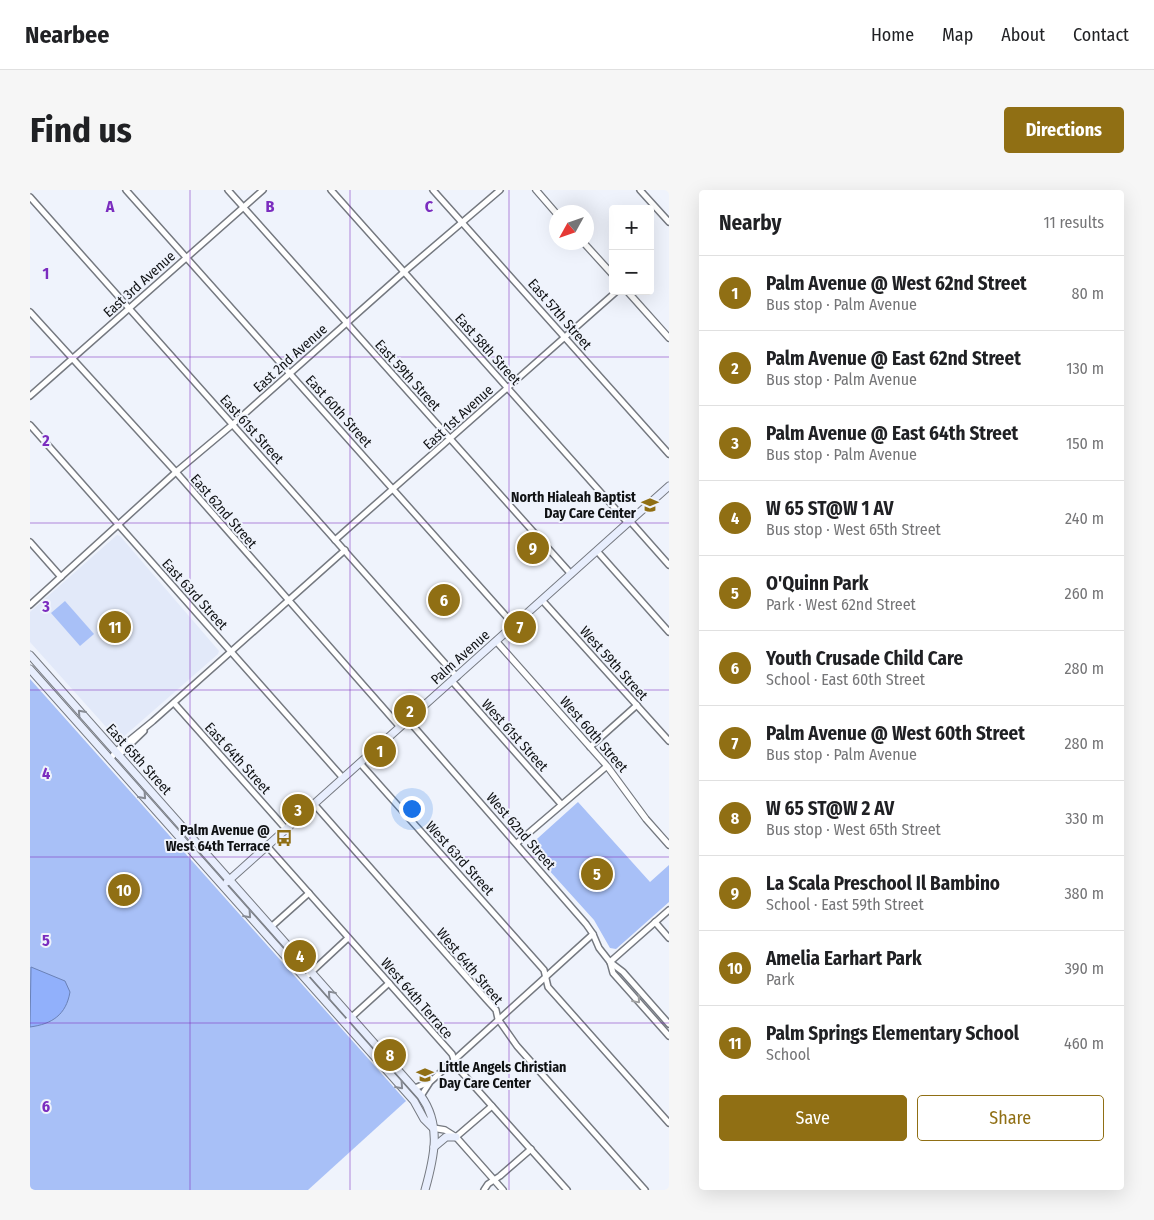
<!DOCTYPE html>
<meta charset="utf-8">
<style>
body{margin:0;font-family:"Fira Sans Condensed",sans-serif;background:#f6f6f6;color:#202124}
.controls{position:absolute;right:15px;top:15px;display:grid;overflow:hidden;border-radius:5px;box-shadow:0 5px 20px #0002}
.controls button{width:45px;height:45px;display:grid;place-items:center;padding:0;border:0;border-bottom:1px solid #e0e0e0;background:#fff;color:#202124;font:25px sans-serif}
.compass{position:absolute;left:519px;top:15px;width:45px;height:45px;border-radius:50%;background:#fff;box-shadow:0 5px 20px #0002;rotate:230deg}
.you{position:absolute;left:381px;top:618px;width:18px;height:18px;margin:-12px;border:4px solid #fff;border-radius:50%;background:#1a73e8;box-shadow:0 0 0 8px #1a73e833}
.badge{display:grid;place-items:center;width:32px;height:32px;border-radius:50%;background:#906f14;color:#fff;font-size:16px;font-weight:700}
.pin{position:absolute;translate:-50% -50%;border:2px solid #fff;box-shadow:0 1px 5px #0006}
.list{margin:0;padding:0;list-style:none}
h2{display:flex;justify-content:space-between;align-items:center;height:65px;margin:0;padding:0 20px;font-size:21px}
h2 small{font-size:16px;font-weight:400;color:#757577}
.list li{display:grid;grid-template-columns:32px 1fr auto;gap:15px;align-items:center;box-sizing:border-box;height:75px;padding:0 20px;border-top:1px solid #e0e0e0}
.list b{display:block;font-size:19px;white-space:nowrap}
.list p{margin:0;font-size:16px;white-space:nowrap;color:#757577}
.list em{font-size:16px;font-style:normal;color:#757577}
.actions{display:flex;gap:10px;padding:15px 20px}
.actions a{flex:1;padding:11px 0;border:1px solid #906f14;border-radius:5px;text-align:center;font-size:18px;color:#906f14}
.actions .main{background:#906f14;color:#fff}
.map{position:relative;flex:none;width:639px;height:1000px;overflow:hidden;border-radius:5px}
header{display:flex;align-items:center;gap:30px;box-sizing:border-box;height:70px;padding:0 25px;background:#fff;border-bottom:1px solid #e0e0e0}
header strong{font-size:24px}
nav{display:flex;gap:28px;margin-inline-start:auto;font-size:18px}
.intro{display:flex;align-items:center;justify-content:space-between;box-sizing:border-box;height:120px;padding:0 30px}
h1{margin:0;font-size:35px}
.button{padding:12px 22px;border-radius:5px;background:#906f14;color:#fff;font-size:18px;font-weight:700}
main{display:flex;gap:30px;padding:0 30px}
aside{flex:1;background:#fff;border-radius:5px;box-shadow:0 5px 20px #0002}
.map>svg:first-child{display:block}
</style>
<header>
<strong>Nearbee</strong>
<nav><a>Home</a><a>Map</a><a>About</a><a>Contact</a></nav>
</header>
<div class="intro"><h1>Find us</h1><a class="button">Directions</a></div>
<main>
<div class="map">
<svg width="639" height="1000" viewBox="0 0 639 1000">
<rect width="100%" height="100%" fill="#eff3fc"/>
<!-- built -->
<path fill="#e2e9f9" d="M 87,345 L 90,346 L 189,461 L 188,464 L 92,548 L 89,549 L 86,548 L 0,452 L 0,422 Z"/>
<!-- green -->
<g fill="#a8c0f7">
<path d="M 35,411 L 64,444 L 50,456 L 21,423 Z"/>
<path d="M 0,489 L 376,911 L 278,1000 L 0,1000 Z"/>
<path d="M 548,612 L 620,692 L 639,675 L 639,712 L 586,759 L 580,758 L 564,730 L 498,657 Z"/>
</g>
<!-- water -->
<path fill="#91b0fb" stroke="#6a81b6" d="M 1,777 L 35,791 L 40,802 C 36,825 22,834 0,837 Z"/>
<g fill="none" stroke-linecap="round" stroke-linejoin="round">
<!-- minor casing -->
<g stroke="#757980" stroke-width="8">
<g id="minor">
<path d="M 96,0 L 484,435"/>
<path d="M 198,0 L 541,384"/>
<path d="M 301,0 L 598,333"/>
<path d="M 403,0 L 639,264"/>
<path d="M 610,0 L 639,32"/>
<path d="M 0,7 L 427,487"/>
<path d="M 0,122 L 146,282 L 370,537"/>
<path d="M 0,206 L 233,0"/>
<path d="M 0,235 L 313,588"/>
<path d="M 600,331 L 639,375"/>
<path d="M 305,350 L 587,101"/>
<path d="M 0,352 L 31,387"/>
<path d="M 567,361 L 639,442"/>
<path d="M 512,410 L 639,551"/>
<path d="M 0,415 L 146,282 L 202,235 L 374,82 L 470,0"/>
<path d="M 422,491 L 531,614"/>
<path d="M 144,513 L 256,639"/>
<path d="M 378,530 L 556,734 L 563,744 L 569,758 L 580,772 L 593,782 L 639,834"/>
<path d="M 560,557 L 607,515"/>
<path d="M 88,566 L 114,541"/>
<path d="M 81,569 L 85,562 L 123,531 L 315,360"/>
<path d="M 330,573 L 514,780 L 518,797 L 639,933"/>
<path d="M 284,614 L 456,809 L 466,820 L 468,829 L 487,856 L 615,1000"/>
<path d="M 487,653 L 577,576"/>
<path d="M 237,656 L 422,864 L 427,877 L 537,1000"/>
<path d="M 625,732 L 639,748"/>
<path d="M 241,737 L 279,703"/>
<path d="M 580,772 L 583,783 L 639,846"/>
<path d="M 580,772 L 639,720"/>
<path d="M 275,788 L 318,748"/>
<path d="M 315,833 L 359,793"/>
<path d="M 385,898 L 399,892"/>
<path d="M 391,906 L 400,892 L 563,744"/>
<path d="M 426,947 L 462,916"/>
<path d="M 454,1000 L 458,994 L 470,986 L 501,959"/>
</g>
</g>
<!-- tertiary casing -->
<g stroke="#757980" stroke-width="8">
<g id="tertiary">
<path d="M 506,0 L 526,23"/>
<path d="M 553,52 L 583,85"/>
<path d="M 597,101 L 639,148"/>
<path d="M 466,451 L 577,576 L 616,629 L 639,655"/>
<path d="M 403,938 L 415,940 L 426,947 L 473,1000"/>
</g>
</g>
<!-- secondary casing -->
<g stroke="#757980" stroke-width="9">
<g id="secondary">
<path d="M 0,465 L 391,906 C 412,935 404,968 395,1000"/>
<path d="M 0,479 L 384,911 L 394,929 L 403,938"/>
<path d="M 197,692 L 639,296"/>
<path d="M 404,957 L 416,947 L 426,947"/>
</g>
</g>
<!-- minor -->
<use href="#minor" stroke="#fff" stroke-width="5"/>
<!-- tertiary -->
<use href="#tertiary" stroke="#fff" stroke-width="5.5"/>
<!-- secondary -->
<use href="#secondary" stroke="#e8eefd" stroke-width="7"/>
</g>
<!-- one-way arrows -->
<defs><path id="oneway-chevron" d="M-2-3.5L2.5 0L-2 3.5" fill="none" stroke-width="1.6" stroke-linecap="round" stroke-linejoin="round" transform="scale(1.25)"/></defs>
<g stroke="#878b94">
<use href="#oneway-chevron" transform="translate(51 523) rotate(-132)"/>
<use href="#oneway-chevron" transform="translate(113 606) rotate(48)"/>
<use href="#oneway-chevron" transform="translate(218 725) rotate(48)"/>
<use href="#oneway-chevron" transform="translate(301 804) rotate(-131)"/>
<use href="#oneway-chevron" transform="translate(370 896) rotate(48)"/>
</g>
<use stroke="#9fa0a1" href="#oneway-chevron" transform="translate(607 810) rotate(49)"/>
<!-- grid -->
<path fill="none" stroke="#7b2cbf" stroke-width="1" stroke-opacity="0.55" d="M 160,0 L 160,1000M 320,0 L 320,1000M 479,0 L 479,1000M 0,167 L 639,167M 0,333 L 639,333M 0,500 L 639,500M 0,667 L 639,667M 0,833 L 639,833"/>
<!-- icons -->
<defs>
<g id="school-bare" transform="scale(1.35)"><path d="M0-5L7-2L0 1L-7-2ZM-4 1L0 2.5L4 1V4Q0 6-4 4Z" fill="#906f14" stroke="#eff3fc" stroke-width="2.5" paint-order="stroke"/></g>
<g id="bus-bare" transform="scale(1.35)"><path d="M-5-6H5V4H4V6H2V4H-2V6H-4V4H-5ZM-3.5-4V0h7V-4ZM-3.5 1.2v1.5H-2V1.2ZM2 1.2v1.5H3.5V1.2Z" fill="#906f14" stroke="#eff3fc" stroke-width="2.5" paint-order="stroke"/></g>
</defs>
<g fill-rule="evenodd">
<use href="#school-bare" x="620" y="315"/>
<use href="#bus-bare" x="254" y="648"/>
<use href="#school-bare" x="395" y="885"/>
</g>
<g text-anchor="middle" stroke-width="4" stroke-linejoin="round" paint-order="stroke">
<!-- street labels -->
<g font-size="14" fill="#101214" stroke="#eff3fc">
<text transform="translate(109 94) rotate(-42)" y="5">East 3rd Avenue</text>
<text transform="translate(530 124) rotate(49)" y="5">East 57th Street</text>
<text transform="translate(458 159) rotate(48)" y="5">East 58th Street</text>
<text transform="translate(260 168) rotate(-42)" y="5">East 2nd Avenue</text>
<text transform="translate(378 185) rotate(48)" y="5">East 59th Street</text>
<text transform="translate(309 221) rotate(48)" y="5">East 60th Street</text>
<text transform="translate(428 227) rotate(-42)" y="5">East 1st Avenue</text>
<text transform="translate(222 239) rotate(48)" y="5">East 61st Street</text>
<text transform="translate(194 321) rotate(49)" y="5">East 62nd Street</text>
<text transform="translate(165 404) rotate(48)" y="5">East 63rd Street</text>
<text transform="translate(430 467) rotate(-42)" y="5">Palm Avenue</text>
<text transform="translate(584 473) rotate(48)" y="5">West 59th Street</text>
<text transform="translate(564 544) rotate(49)" y="5">West 60th Street</text>
<text transform="translate(485 545) rotate(48)" y="5">West 61st Street</text>
<text transform="translate(208 568) rotate(48)" y="5">East 64th Street</text>
<text transform="translate(109 569) rotate(48)" y="5">East 65th Street</text>
<text transform="translate(491 641) rotate(49)" y="5">West 62nd Street</text>
<text transform="translate(430 668) rotate(48)" y="5">West 63rd Street</text>
<text transform="translate(440 776) rotate(50)" y="5">West 64th Street</text>
<text transform="translate(387 808) rotate(49)" y="5">West 64th Terrace</text>
</g>
<!-- poi labels -->
<g font-size="14" font-weight="bold" fill="#101214" stroke="#eff3fc" text-anchor="end">
<text x="606" y="312">North Hialeah Baptist<tspan x="606" dy="16">Day Care Center</tspan></text>
<text x="240" y="645">Palm Avenue @<tspan x="240" dy="16">West 64th Terrace</tspan></text>
<text x="409" y="882" text-anchor="start">Little Angels Christian<tspan x="409" dy="16">Day Care Center</tspan></text>
</g>
</g>
<g font-size="16" text-anchor="middle" font-weight="bold" fill="#7b2cbf" stroke="#eff3fc" stroke-width="4" stroke-linejoin="round" paint-order="stroke">
<text x="80" y="22">A</text>
<text x="240" y="22">B</text>
<text x="399" y="22">C</text>
<text x="16" y="89">1</text>
<text x="16" y="256">2</text>
<text x="16" y="422">3</text>
<text x="16" y="589">4</text>
<text x="16" y="756">5</text>
<text x="16" y="922">6</text>
</g>
</svg>
<div class="controls">
<button>+</button>
<button>−</button>
</div>
<svg class="compass" viewBox="-18 -18 36 36"><path d="M0-13l5 13h-10z" fill="#e53935"/><path d="M0 13l5-13h-10z" fill="#757577"/></svg>
<div class="you"></div>
<div class="pin badge" style="left:350px;top:561px">1</div>
<div class="pin badge" style="left:380px;top:521px">2</div>
<div class="pin badge" style="left:268px;top:620px">3</div>
<div class="pin badge" style="left:270px;top:766px">4</div>
<div class="pin badge" style="left:567px;top:684px">5</div>
<div class="pin badge" style="left:414px;top:410px">6</div>
<div class="pin badge" style="left:490px;top:437px">7</div>
<div class="pin badge" style="left:360px;top:865px">8</div>
<div class="pin badge" style="left:503px;top:358px">9</div>
<div class="pin badge" style="left:94px;top:700px">10</div>
<div class="pin badge" style="left:85px;top:437px">11</div>
</div>
<aside>
<h2>Nearby<small>11 results</small></h2>
<ul class="list">
<li><span class="badge">1</span><div><b>Palm Avenue @ West 62nd Street</b><p>Bus stop · Palm Avenue</p></div><em>80 m</em></li>
<li><span class="badge">2</span><div><b>Palm Avenue @ East 62nd Street</b><p>Bus stop · Palm Avenue</p></div><em>130 m</em></li>
<li><span class="badge">3</span><div><b>Palm Avenue @ East 64th Street</b><p>Bus stop · Palm Avenue</p></div><em>150 m</em></li>
<li><span class="badge">4</span><div><b>W 65 ST@W 1 AV</b><p>Bus stop · West 65th Street</p></div><em>240 m</em></li>
<li><span class="badge">5</span><div><b>O'Quinn Park</b><p>Park · West 62nd Street</p></div><em>260 m</em></li>
<li><span class="badge">6</span><div><b>Youth Crusade Child Care</b><p>School · East 60th Street</p></div><em>280 m</em></li>
<li><span class="badge">7</span><div><b>Palm Avenue @ West 60th Street</b><p>Bus stop · Palm Avenue</p></div><em>280 m</em></li>
<li><span class="badge">8</span><div><b>W 65 ST@W 2 AV</b><p>Bus stop · West 65th Street</p></div><em>330 m</em></li>
<li><span class="badge">9</span><div><b>La Scala Preschool Il Bambino</b><p>School · East 59th Street</p></div><em>380 m</em></li>
<li><span class="badge">10</span><div><b>Amelia Earhart Park</b><p>Park</p></div><em>390 m</em></li>
<li><span class="badge">11</span><div><b>Palm Springs Elementary School</b><p>School</p></div><em>460 m</em></li>
</ul>
<div class="actions"><a class="main">Save</a><a>Share</a></div>
</aside>
</main>
